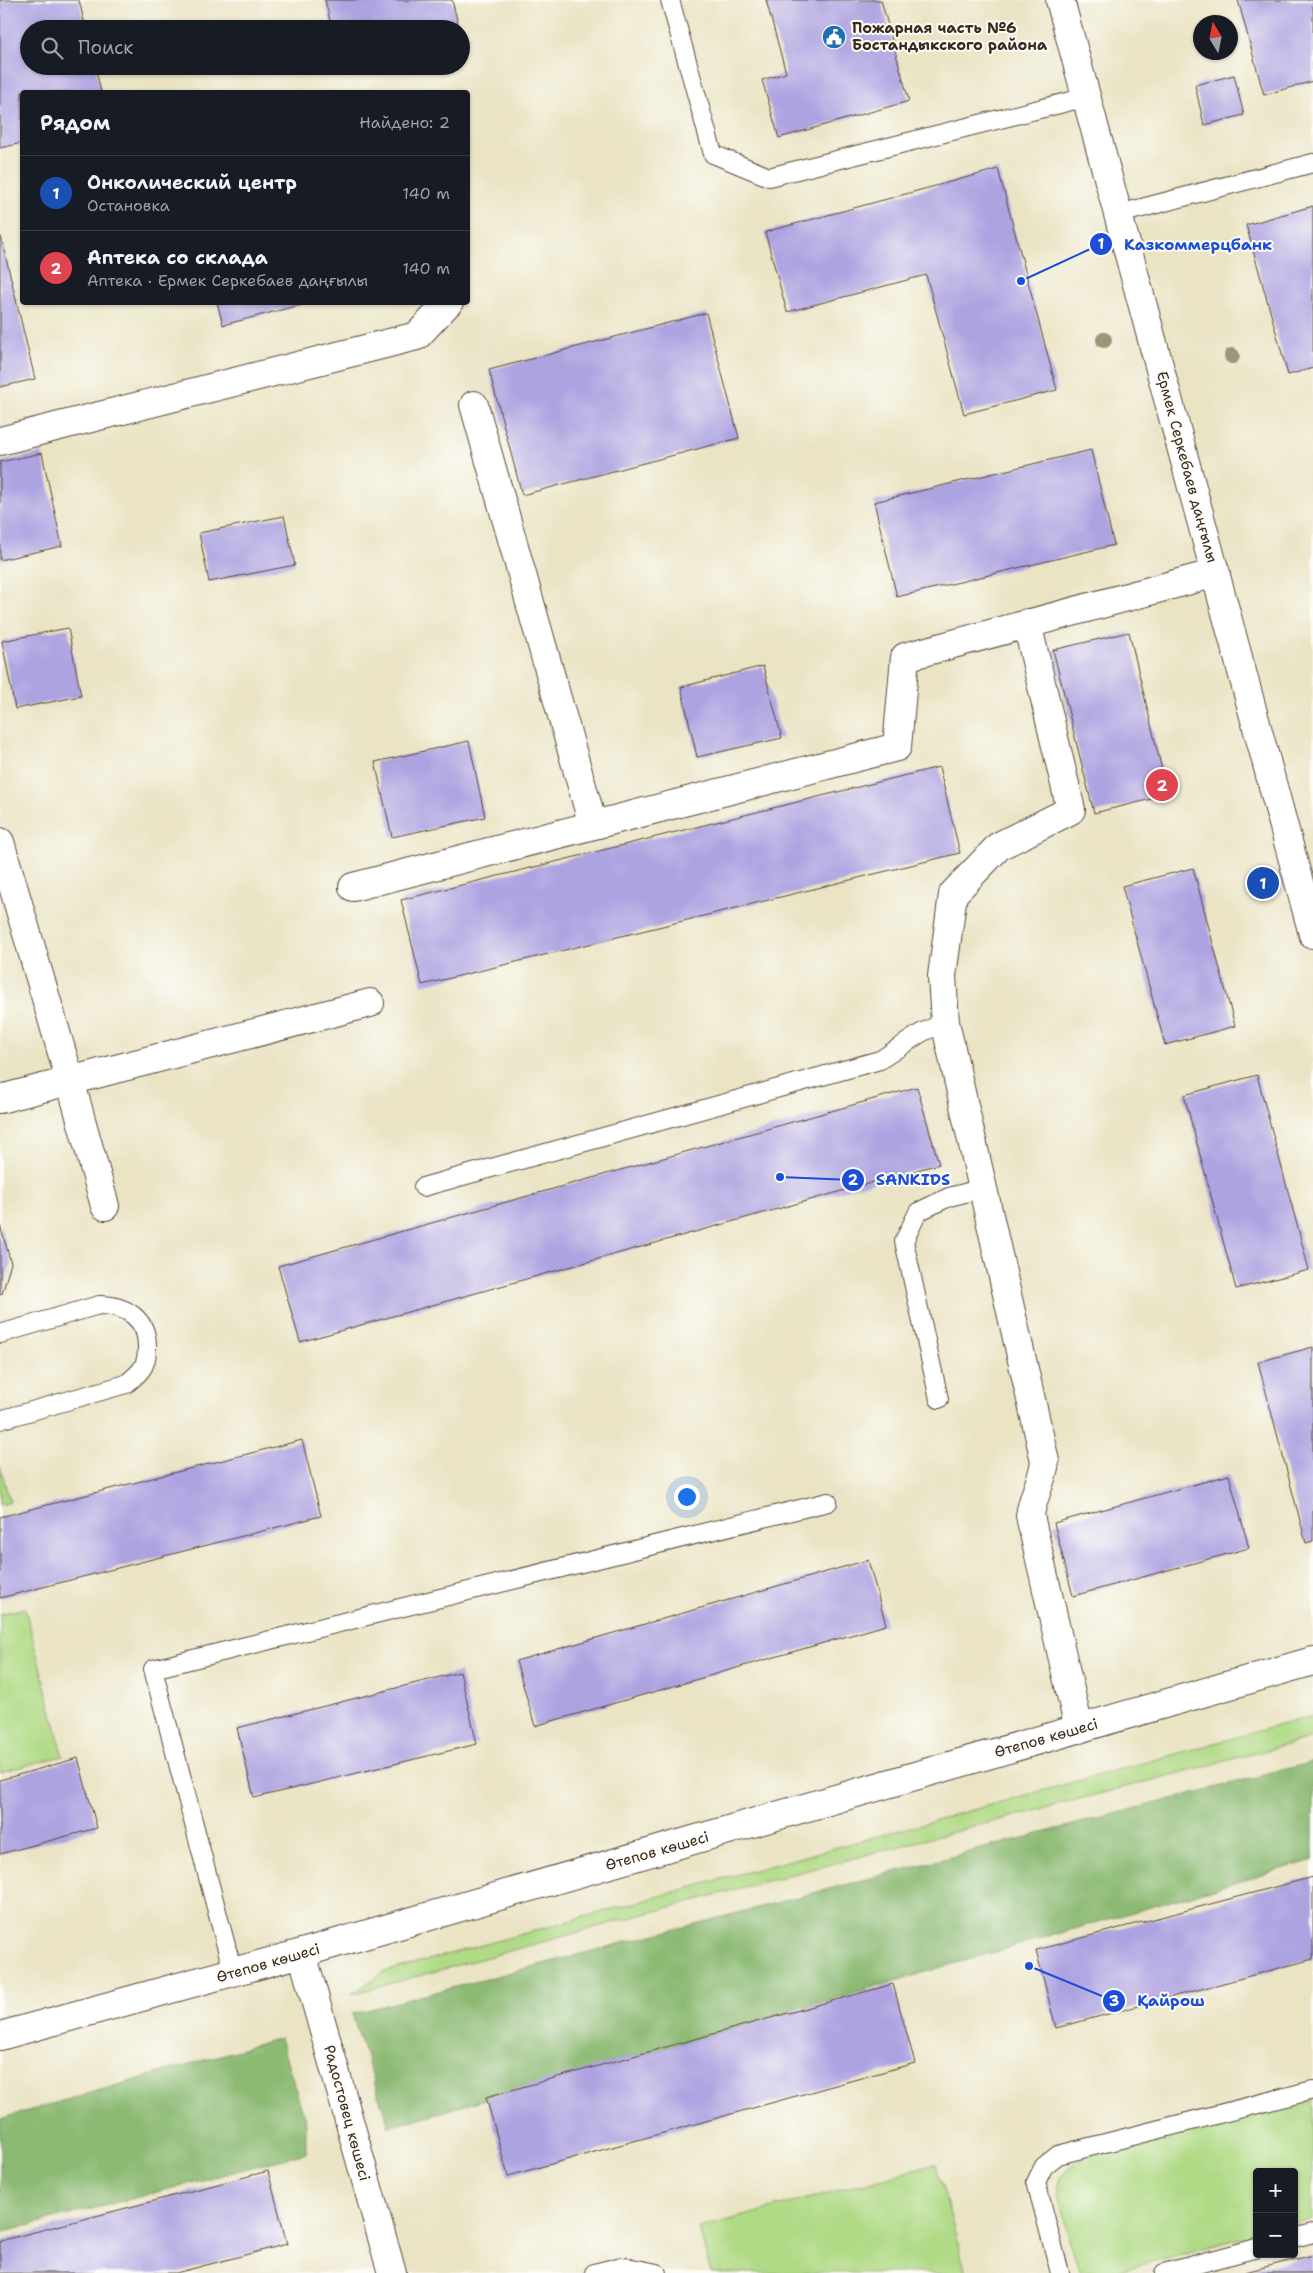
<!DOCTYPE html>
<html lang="ru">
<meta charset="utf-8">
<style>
body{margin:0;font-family:"Shantell Sans",sans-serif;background:#20242c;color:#f1f3f6}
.controls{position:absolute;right:15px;bottom:15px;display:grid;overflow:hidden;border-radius:5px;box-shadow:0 1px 4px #0004}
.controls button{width:45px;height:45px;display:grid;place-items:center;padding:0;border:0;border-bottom:1px solid #363941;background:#171b24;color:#f1f3f6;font:25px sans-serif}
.compass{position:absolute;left:1193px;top:15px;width:45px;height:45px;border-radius:50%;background:#171b24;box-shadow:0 1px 4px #0004;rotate:350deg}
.you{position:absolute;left:686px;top:1496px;width:18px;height:18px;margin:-12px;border:4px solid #fff;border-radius:50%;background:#1a73e8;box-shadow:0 0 0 8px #1a73e833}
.badge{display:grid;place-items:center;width:32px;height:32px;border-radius:50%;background:#1f6fb2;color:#fff;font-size:16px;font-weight:700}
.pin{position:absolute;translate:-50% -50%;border:2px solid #fff;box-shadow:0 1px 5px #0006}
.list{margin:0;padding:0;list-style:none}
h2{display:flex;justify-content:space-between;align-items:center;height:65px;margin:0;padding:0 20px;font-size:21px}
h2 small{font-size:16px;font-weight:400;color:#9ea1a6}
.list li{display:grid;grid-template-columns:32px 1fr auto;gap:15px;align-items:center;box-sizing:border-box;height:75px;padding:0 20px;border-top:1px solid #363941}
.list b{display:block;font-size:19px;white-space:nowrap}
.list p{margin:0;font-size:16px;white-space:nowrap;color:#9ea1a6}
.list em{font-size:16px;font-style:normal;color:#9ea1a6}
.icon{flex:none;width:28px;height:28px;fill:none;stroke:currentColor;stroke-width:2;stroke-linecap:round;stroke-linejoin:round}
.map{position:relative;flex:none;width:1313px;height:2273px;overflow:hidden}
.search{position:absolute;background:#171b24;box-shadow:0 1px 4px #0004;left:20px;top:20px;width:450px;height:55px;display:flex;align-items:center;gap:12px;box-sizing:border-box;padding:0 18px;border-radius:28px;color:#9ea1a6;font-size:19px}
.panel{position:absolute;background:#171b24;box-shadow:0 1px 4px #0004;left:20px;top:90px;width:450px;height:215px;border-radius:5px}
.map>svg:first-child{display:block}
</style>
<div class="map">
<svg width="1313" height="2273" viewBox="0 0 1313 2273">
<rect width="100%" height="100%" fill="#fdfcf7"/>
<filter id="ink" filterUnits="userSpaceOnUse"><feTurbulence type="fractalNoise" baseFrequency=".02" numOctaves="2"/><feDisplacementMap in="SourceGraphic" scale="10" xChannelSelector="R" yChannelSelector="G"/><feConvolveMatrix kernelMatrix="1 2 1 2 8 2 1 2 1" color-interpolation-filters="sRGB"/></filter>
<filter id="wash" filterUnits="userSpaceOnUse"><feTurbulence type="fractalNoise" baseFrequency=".0096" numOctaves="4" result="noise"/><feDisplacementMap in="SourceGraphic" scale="20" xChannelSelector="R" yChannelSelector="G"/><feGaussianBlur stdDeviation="1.12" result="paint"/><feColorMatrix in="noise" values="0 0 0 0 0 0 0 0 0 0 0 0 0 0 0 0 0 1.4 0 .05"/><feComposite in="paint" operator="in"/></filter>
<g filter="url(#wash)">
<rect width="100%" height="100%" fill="#eae4c5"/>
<!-- green -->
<g fill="#b0da86" stroke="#768252">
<path d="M 0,1466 L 10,1502 L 0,1505 Z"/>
<path d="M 25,1608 L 63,1756 L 0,1772 L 0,1614 Z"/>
<path d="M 1313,1716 L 1313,1738 L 759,1883 L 352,1994 L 384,1972 Z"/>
<path d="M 1313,2100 L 1313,2219 L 1294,2224 L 1294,2172 L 1257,2172 L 1257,2234 L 1109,2273 L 1080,2273 C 1075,2256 1053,2191 1060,2178 C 1067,2168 1077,2162 1087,2156 Z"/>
<path d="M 936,2164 L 966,2273 L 711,2273 L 699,2228 Z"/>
</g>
<!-- forest -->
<g fill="#8cba73" stroke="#647248">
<path d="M 1313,1762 L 1313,1860 L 389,2127 L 352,2014 Z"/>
<path d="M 280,2038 L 306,2123 L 306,2153 L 0,2233 L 0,2119 Z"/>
</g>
<g id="blocks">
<!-- building -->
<g fill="#ada3e1">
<path d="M 0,0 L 79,0 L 86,29 L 29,29 L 29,66 L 95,66 L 101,92 L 22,92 L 22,143 L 0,148 Z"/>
<path d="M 325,0 L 452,0 L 458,24 L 440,29 L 332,29 Z"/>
<path d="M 766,0 L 881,0 L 909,101 L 779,138 L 762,80 L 786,73 Z"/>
<path d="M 1238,0 L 1313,0 L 1313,81 L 1264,95 Z"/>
<path d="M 1234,75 L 1244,115 L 1204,125 L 1195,85 Z"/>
<path d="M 998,169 L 1057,390 L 964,414 L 926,275 L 787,312 L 765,232 Z"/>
<path d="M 1313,206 L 1313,368 L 1288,375 L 1246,225 Z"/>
<path d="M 1,237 L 35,379 L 0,387 L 0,238 Z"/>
<path d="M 217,302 L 308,302 L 308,303 L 223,325 Z"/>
<path d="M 706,313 L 739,438 L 522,495 L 489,370 Z"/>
<path d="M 1091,450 L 1114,545 L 897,597 L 874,502 Z"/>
<path d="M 42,453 L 62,546 L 0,560 L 0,462 Z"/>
<path d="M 284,516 L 295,565 L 209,582 L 199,533 Z"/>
<path d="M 68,628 L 81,696 L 15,709 L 2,641 Z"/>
<path d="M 1129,632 L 1168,795 L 1094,813 L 1053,650 Z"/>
<path d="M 763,666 L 782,738 L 697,757 L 681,687 Z"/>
<path d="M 469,741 L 485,817 L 392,837 L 375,762 Z"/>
<path d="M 939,767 L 960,853 L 422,985 L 401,900 Z"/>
<path d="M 1193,868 L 1235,1026 L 1165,1045 L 1122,886 Z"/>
<path d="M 1257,1075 L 1309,1270 L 1236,1289 L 1184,1095 Z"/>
<path d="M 917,1087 L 939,1164 L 300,1342 L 278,1266 Z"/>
<path d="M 0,1225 L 11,1263 L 2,1294 L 0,1295 Z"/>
<path d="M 1313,1347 L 1313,1541 L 1306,1543 L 1258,1362 Z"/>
<path d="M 302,1440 L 321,1516 L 0,1598 L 0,1517 Z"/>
<path d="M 1229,1475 L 1249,1548 L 1073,1596 L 1054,1523 Z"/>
<path d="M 868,1560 L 886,1625 L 535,1726 L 516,1661 Z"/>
<path d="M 460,1672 L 477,1744 L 254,1798 L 237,1728 Z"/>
<path d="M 78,1758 L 97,1828 L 0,1854 L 0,1780 Z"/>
<path d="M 1313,1877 L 1313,1959 L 1056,2028 L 1036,1950 Z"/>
<path d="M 893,1984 L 915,2063 L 508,2176 L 486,2097 Z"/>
<path d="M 268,2171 L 287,2244 L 176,2273 L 0,2273 L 0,2241 Z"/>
<path d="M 1313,2255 L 1313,2273 L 1245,2273 L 1245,2272 Z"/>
</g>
</g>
</g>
<g filter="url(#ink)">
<use href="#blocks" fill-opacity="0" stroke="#554637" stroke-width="1"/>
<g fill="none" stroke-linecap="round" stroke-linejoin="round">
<!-- service casing -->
<g stroke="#554637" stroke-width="20">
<g id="service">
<path d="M 670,0 L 713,154 L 769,177 L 1087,97"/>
<path d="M 1119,214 L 1313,163"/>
<path d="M 423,1187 L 880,1060 L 921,1033 L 945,1022"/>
<path d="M 0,1334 L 99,1305 C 126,1305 148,1319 147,1348 C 147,1356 146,1364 141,1370 C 137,1375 131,1380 126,1384 L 0,1420"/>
<path d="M 939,1399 L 904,1241 L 918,1212 L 949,1197 L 984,1188"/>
<path d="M 233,1972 L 153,1669 L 828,1502"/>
<path d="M 1294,2238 L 1313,2233"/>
<path d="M 594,2273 L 622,2266 L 657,2273"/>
<path d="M 1060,2273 L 1036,2182 L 1044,2166 L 1058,2155 L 1313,2090"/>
<path d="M 1164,2273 L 1257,2248"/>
</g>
</g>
<!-- minor casing -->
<g stroke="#554637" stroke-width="30">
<g id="minor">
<path d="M 474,405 L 593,825"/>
<path d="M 0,441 L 417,336 L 449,302"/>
<path d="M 1027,623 L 1071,810 L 999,846 L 953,894 L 942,976 L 945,1022 L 1045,1461 C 1043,1480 1032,1497 1030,1516 L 1079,1729"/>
<path d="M 0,842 L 70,1080 L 105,1206"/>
<path d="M 353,887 L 897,747 L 905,657 L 1216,573"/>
<path d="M 0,1099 L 370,1003"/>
<path d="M 302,1953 L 392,2273"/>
</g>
</g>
<!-- tertiary casing -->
<g stroke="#554637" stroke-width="30">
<g id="tertiary">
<path d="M 1060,0 L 1313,934"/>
<path d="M 0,2036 L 302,1953 L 1313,1661"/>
</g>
</g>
<!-- service -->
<use href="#service" stroke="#fff" stroke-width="18"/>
<!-- minor -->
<use href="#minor" stroke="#fff" stroke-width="28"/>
<!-- tertiary -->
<use href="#tertiary" stroke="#fff" stroke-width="28"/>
</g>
<!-- trees -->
<g fill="#9a9677">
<circle cx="1104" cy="340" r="8"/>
<circle cx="1232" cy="356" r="8"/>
</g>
</g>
<!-- icons -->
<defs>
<g id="civic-disc" transform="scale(1.25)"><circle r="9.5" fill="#1f6fb2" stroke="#fdfcf7"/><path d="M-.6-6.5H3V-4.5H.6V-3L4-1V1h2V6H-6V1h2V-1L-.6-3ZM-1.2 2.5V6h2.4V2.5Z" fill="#fff"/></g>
</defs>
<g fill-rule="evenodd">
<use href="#civic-disc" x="834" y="37"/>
</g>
<g text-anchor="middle" stroke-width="4" stroke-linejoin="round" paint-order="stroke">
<!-- poi labels -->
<g font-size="15" font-weight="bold" fill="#3b2a1e" stroke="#fdfcf7" text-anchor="start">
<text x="852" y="33">Пожарная часть №6<tspan x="852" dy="17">Бостандыкского района</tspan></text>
</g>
<!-- street labels -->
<g font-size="15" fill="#3b2a1e" stroke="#fdfcf7">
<text transform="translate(1187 467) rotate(75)" y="5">Ермек Серкебаев даңғылы</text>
<text transform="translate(1046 1738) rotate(-16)" y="5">Өтепов көшесі</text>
<text transform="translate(657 1851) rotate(-16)" y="5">Өтепов көшесі</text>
<text transform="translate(268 1963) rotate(-16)" y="5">Өтепов көшесі</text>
<text transform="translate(347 2113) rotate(75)" y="5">Радостовец көшесі</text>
</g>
</g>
<!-- callouts -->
<path fill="none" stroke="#1d4ed8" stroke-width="2" d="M1021 281L1101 244M780 1177L853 1180M1029 1966L1114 2001"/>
<g fill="#1d4ed8" stroke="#fdfcf7" stroke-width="2">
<circle cx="1021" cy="281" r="5"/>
<circle cx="780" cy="1177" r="5"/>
<circle cx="1029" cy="1966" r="5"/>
<circle cx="1101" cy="244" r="12"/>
<circle cx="853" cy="1180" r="12"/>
<circle cx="1114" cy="2001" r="12"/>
</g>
<g font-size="15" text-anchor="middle" font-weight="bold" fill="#fff">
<text x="1101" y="249">1</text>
<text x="853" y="1185">2</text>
<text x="1114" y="2006">3</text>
</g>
<g font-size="16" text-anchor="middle" font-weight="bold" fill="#1d4ed8" stroke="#fdfcf7" stroke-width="4" stroke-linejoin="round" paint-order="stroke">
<text x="1198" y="250">Казкоммерцбанк</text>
<text x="913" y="1185">SANKIDS</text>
<text x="1171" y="2006">Қайрош</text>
</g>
</svg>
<div class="controls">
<button>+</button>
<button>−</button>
</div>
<svg class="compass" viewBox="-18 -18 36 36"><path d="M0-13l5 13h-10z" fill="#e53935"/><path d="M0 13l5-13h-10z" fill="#9ea1a6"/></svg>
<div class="you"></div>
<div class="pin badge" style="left:1263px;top:883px;background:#1a4fb4">1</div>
<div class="pin badge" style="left:1162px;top:785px;background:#e0444e">2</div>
<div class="search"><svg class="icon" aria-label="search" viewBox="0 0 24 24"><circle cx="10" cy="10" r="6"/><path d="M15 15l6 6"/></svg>Поиск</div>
<section class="panel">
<h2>Рядом<small>Найдено: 2</small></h2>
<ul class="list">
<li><span class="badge" style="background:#1a4fb4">1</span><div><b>Онколический центр</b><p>Остановка</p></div><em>140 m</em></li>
<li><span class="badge" style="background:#e0444e">2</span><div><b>Аптека со склада</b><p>Аптека · Ермек Серкебаев даңғылы</p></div><em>140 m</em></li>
</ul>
</section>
</div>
